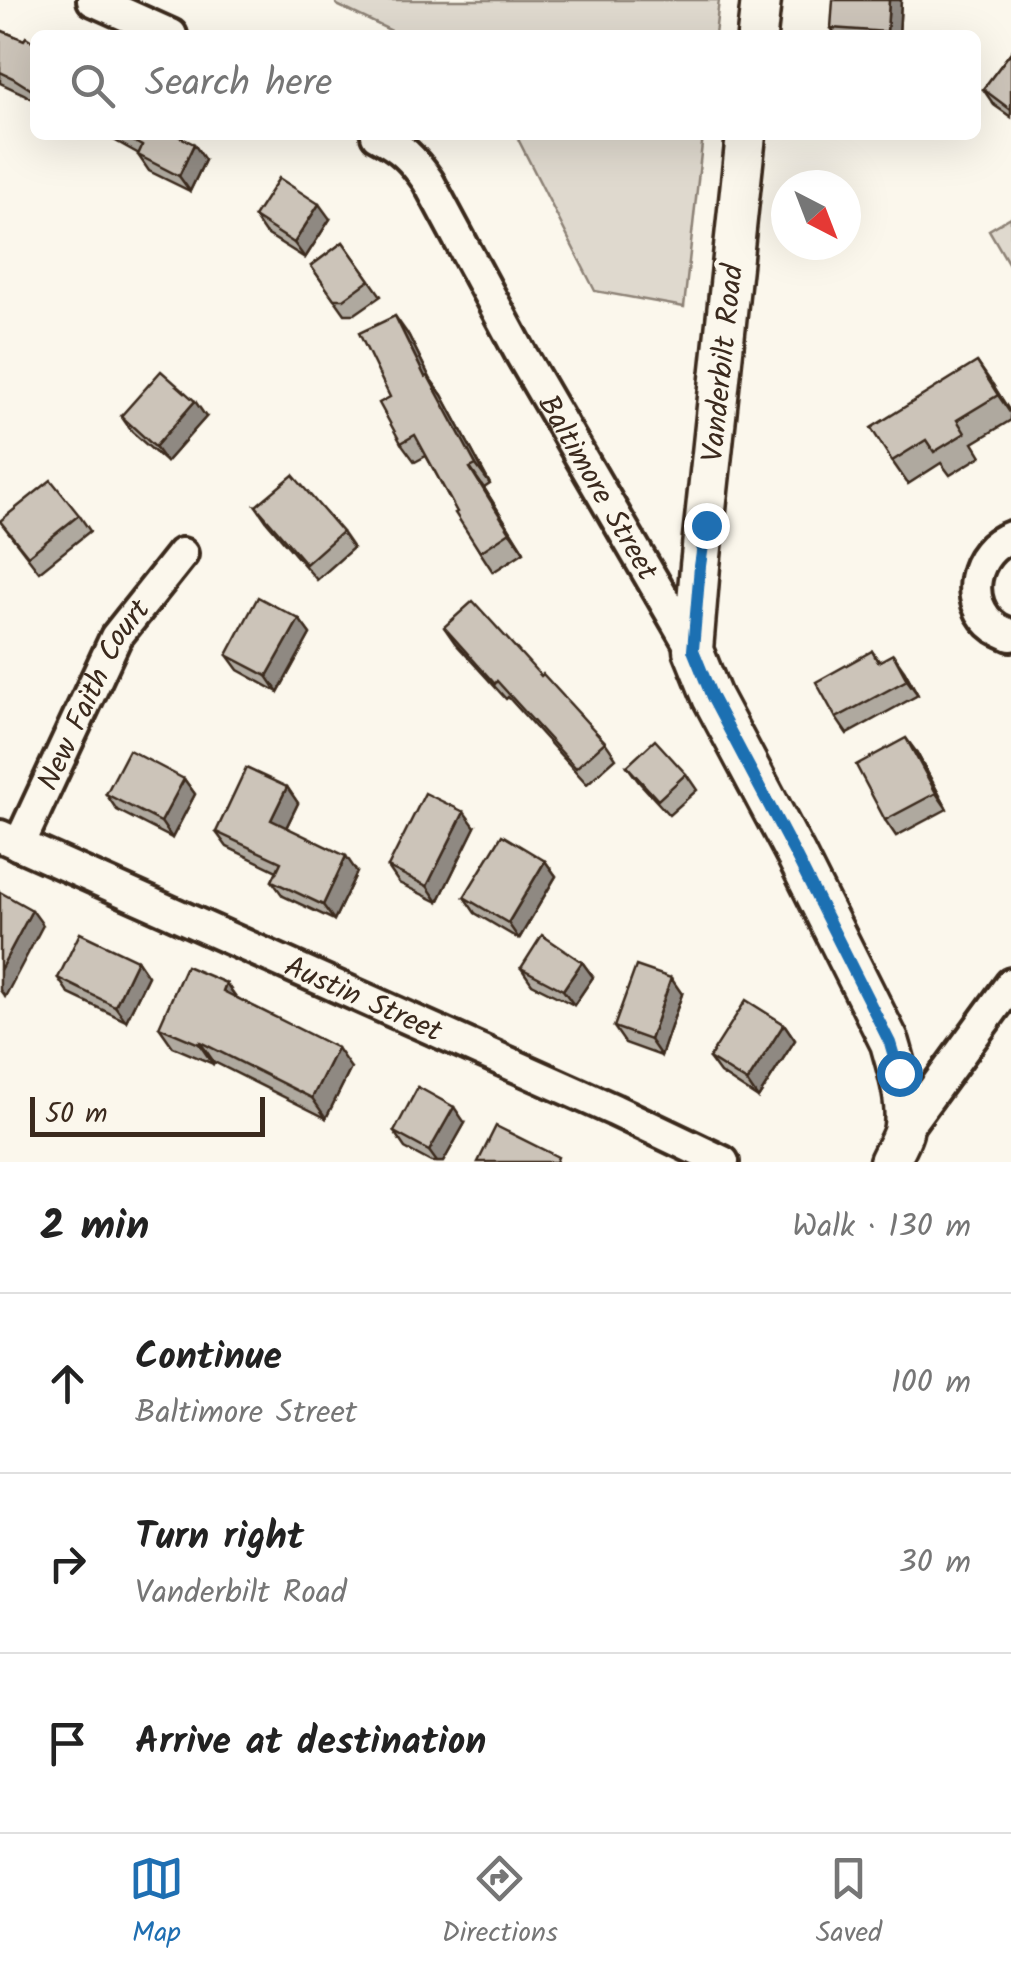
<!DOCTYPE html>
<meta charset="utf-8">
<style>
body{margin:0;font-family:Kalam,sans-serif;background:#f2f2f2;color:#222}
.compass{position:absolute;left:771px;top:170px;width:90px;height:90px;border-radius:50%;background:#fff;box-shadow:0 10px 40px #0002;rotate:138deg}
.scale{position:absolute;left:30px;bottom:25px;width:235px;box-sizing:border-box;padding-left:10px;border:5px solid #3b2a1e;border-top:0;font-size:28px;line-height:35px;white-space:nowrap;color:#3b2a1e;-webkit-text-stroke:8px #fbf7ec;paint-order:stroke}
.stop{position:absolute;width:30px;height:30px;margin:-22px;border:8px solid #1f6fb2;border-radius:50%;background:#fff}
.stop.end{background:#1f6fb2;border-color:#fff;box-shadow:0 2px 10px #0008}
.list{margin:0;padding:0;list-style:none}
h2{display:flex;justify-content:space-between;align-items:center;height:130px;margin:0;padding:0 40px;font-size:42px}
h2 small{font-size:32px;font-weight:400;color:#767676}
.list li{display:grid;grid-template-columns:65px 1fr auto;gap:30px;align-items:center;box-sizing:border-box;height:180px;padding:0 40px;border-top:2px solid #e0e0e0}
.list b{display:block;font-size:38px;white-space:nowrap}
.list p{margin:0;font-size:32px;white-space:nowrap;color:#767676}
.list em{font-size:32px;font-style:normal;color:#767676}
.icon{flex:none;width:55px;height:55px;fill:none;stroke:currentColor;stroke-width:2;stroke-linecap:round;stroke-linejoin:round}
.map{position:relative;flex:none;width:1011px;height:1162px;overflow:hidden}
.search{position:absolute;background:#fff;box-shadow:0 10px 40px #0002;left:30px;right:30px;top:30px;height:110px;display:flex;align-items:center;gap:25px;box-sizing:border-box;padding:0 35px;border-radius:15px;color:#767676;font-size:38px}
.sheet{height:670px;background:#fff}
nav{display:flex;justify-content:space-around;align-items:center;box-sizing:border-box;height:140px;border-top:2px solid #e0e0e0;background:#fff;font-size:28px;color:#767676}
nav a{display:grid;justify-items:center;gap:5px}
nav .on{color:#1f6fb2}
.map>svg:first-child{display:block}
</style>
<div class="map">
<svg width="1011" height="1162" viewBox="0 0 1011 1162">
<rect width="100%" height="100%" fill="#fbf7ec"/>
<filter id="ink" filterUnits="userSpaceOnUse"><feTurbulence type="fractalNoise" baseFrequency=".01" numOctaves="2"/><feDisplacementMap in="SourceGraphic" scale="20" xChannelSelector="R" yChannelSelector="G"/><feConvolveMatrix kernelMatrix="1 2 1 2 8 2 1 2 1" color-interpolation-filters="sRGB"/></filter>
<g filter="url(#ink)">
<!-- green -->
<g fill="#dfd9ce" stroke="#8d8276" stroke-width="2.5">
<path d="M 335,0 L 719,0 L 715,35 L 400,35 L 337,5 Z"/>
<path d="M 516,135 L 703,135 L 684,307 L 595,291 Z"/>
<path d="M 1011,217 L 1011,268 L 989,230 Z"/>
</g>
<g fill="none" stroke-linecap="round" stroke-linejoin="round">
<!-- minor casing -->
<g stroke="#3b2a1e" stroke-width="38">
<g id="minor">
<path d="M 93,0 L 171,35"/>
<path id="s1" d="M 377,135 C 402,148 412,158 428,181 L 521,354 L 693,650"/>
<path d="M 1011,537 C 973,550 961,603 996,628 C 1001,631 1006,633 1011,635"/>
<path id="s2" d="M 0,836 L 614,1110 L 723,1162"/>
<path id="s3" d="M 19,845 L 116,637 L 182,554"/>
<path d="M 903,1132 L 1011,984"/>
</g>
</g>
<!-- tertiary casing -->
<g stroke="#3b2a1e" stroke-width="45">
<g id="tertiary">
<path d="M 757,35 L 761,0"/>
<path d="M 746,135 L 700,566 L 693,650 L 712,697 L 796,855 L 890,1043 C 897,1068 909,1105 903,1132 C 900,1142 893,1153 889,1162"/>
</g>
</g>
<!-- minor -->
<use href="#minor" stroke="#fbf7ec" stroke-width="30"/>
<!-- tertiary -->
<use href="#tertiary" stroke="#fbf7ec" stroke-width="38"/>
</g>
<!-- wall -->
<g fill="#afa99f" stroke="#3b2a1e" stroke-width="2.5">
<path d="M 901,0 L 899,35 L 836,35 L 831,28 Z"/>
<path d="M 0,30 L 24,40 L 35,43 L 35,101 L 24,94 L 0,83 Z"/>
<path d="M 1011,52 L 1011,117 L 994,105 L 983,89 Z"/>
<path d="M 105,135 L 176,135 L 205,160 L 190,191 L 149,171 L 138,155 L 139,154 Z"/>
<path d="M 254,217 L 330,219 L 305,258 L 265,233 Z"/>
<path d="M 343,242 L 381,296 L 355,314 L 345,314 L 311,266 Z"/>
<path d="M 409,336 L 431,380 L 442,395 L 490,484 L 484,488 L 524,552 L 493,572 L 480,552 L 426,456 L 415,462 L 401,443 Z"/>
<path d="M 993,385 L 1011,413 L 1011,420 L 973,443 L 981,456 L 950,475 L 941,463 L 908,484 L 892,461 Z"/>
<path d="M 121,416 L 206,417 L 166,462 L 132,432 Z"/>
<path d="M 256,506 L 342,532 L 353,548 L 317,580 L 267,522 Z"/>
<path d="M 79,515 L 90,531 L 39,572 L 0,521 Z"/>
<path d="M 299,619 L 310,634 L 278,692 L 238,670 L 227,655 Z"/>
<path d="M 444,627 L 541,676 L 605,742 L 616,758 L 587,784 L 508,697 L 506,699 L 455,643 Z"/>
<path d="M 872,651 L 879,661 L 904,670 L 918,695 L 847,734 L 836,718 Z"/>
<path d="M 917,753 L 947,809 L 896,836 L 885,820 Z"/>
<path d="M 627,766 L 686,774 L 697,790 L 669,815 L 638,781 Z"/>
<path d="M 184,779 L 195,794 L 172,838 L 117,810 L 106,794 Z"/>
<path d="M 287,787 L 298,803 L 286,828 L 357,872 L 334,920 L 283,896 L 272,881 L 277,871 L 227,847 L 216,832 Z"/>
<path d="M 475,827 L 438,902 L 399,883 L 388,867 Z"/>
<path d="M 545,861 L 556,876 L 519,939 L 475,913 L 464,897 Z"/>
<path d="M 137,960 L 148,976 L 126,1021 L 69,994 L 58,978 Z"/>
<path d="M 582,962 L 593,977 L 574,1005 L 532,984 L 521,968 Z"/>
<path d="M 226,983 L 236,997 L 351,1068 L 326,1118 L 214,1062 L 213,1064 L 173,1047 L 159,1027 Z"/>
<path d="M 682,994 L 661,1056 L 625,1043 L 614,1027 Z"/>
<path d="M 784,1024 L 795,1040 L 758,1098 L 720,1073 L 709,1058 Z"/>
<path d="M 465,1123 L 443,1162 L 431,1162 L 405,1148 L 394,1132 Z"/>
</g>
<!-- shaded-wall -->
<g fill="#8f8982" stroke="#3b2a1e" stroke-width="2.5">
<path d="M 889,0 L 901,0 L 899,35 L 890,35 L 887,32 Z"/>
<path d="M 194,144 L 205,160 L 190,191 L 179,176 Z"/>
<path d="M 319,204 L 330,219 L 305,258 L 294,243 Z"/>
<path d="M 395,316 L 409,336 L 431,380 L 442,395 L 490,484 L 476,465 L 425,377 Z"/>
<path d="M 977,362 L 993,385 L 1011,414 L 998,395 Z"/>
<path d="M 195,401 L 206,417 L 166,462 L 155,447 Z"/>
<path d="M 470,468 L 484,488 L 524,552 L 510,532 Z"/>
<path d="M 299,619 L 310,634 L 278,692 L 267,676 Z"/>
<path d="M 893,654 L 904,670 L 918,695 L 907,680 Z"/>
<path d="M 906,738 L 917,753 L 947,809 L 936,793 Z"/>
<path d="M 184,779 L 195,794 L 172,838 L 161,822 Z"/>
<path d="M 287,787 L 298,803 L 282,836 L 271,820 Z"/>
<path d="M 464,812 L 475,827 L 438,902 L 427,886 Z"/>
<path d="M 346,856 L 357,872 L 334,920 L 323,905 Z"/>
<path d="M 545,861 L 556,876 L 519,939 L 508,923 Z"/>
<path d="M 32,910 L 43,925 L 5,997 L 0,990 L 0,970 Z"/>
<path d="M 137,960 L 148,976 L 126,1021 L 115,1006 Z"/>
<path d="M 582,962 L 593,977 L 574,1005 L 563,990 Z"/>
<path d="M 671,978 L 682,994 L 661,1056 L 650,1040 Z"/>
<path d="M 226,983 L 240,1003 L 223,991 Z"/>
<path d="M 784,1024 L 795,1040 L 758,1098 L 747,1082 Z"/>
<path d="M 200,1042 L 214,1062 L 213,1064 L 199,1044 Z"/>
<path d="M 337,1048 L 351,1068 L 326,1118 L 312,1098 Z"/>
<path d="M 454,1107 L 465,1123 L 443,1162 L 437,1162 L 429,1151 Z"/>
</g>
<!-- building -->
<g fill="#ccc4b9" stroke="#3b2a1e" stroke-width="2.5">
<path d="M 833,0 L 889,0 L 887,32 L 831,28 Z"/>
<path d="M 0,30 L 24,40 L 26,37 L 35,43 L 35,92 L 13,78 L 0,72 Z"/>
<path d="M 1011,52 L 1011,110 L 983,89 Z"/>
<path d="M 122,135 L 176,135 L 194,144 L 179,176 L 138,155 L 142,146 Z"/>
<path d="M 279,178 L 319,204 L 294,243 L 254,217 Z"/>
<path d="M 343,242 L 370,280 L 344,299 L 334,299 L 311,266 Z"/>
<path d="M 395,316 L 425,377 L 428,376 L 476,465 L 470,468 L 510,532 L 480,552 L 455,513 L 457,512 L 415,435 L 401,443 L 379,403 L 390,397 L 359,333 Z"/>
<path d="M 977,362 L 998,395 L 957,420 L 965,433 L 934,452 L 926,440 L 892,461 L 871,428 Z"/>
<path d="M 161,371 L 195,401 L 155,447 L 121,416 Z"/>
<path d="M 293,475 L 342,532 L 306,564 L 256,506 Z"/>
<path d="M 51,480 L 79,515 L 28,556 L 0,521 Z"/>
<path d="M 258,597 L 299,619 L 267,676 L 227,655 Z"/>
<path d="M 473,601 L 541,676 L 543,674 L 605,742 L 576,768 L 497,681 L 495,684 L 444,627 Z"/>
<path d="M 872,651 L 878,662 L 893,654 L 907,680 L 836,718 L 816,682 Z"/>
<path d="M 906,738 L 936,793 L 885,820 L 856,765 Z"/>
<path d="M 655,740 L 686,774 L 658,800 L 627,766 Z"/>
<path d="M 129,750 L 184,779 L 161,822 L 106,794 Z"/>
<path d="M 246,768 L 287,787 L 271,820 L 346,856 L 323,905 L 272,881 L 281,862 L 216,832 Z"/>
<path d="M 425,793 L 464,812 L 427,886 L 388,867 Z"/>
<path d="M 502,835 L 545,861 L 508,923 L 464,897 Z"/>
<path d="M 0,892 L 32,910 L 0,970 Z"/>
<path d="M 80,933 L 137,960 L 115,1006 L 58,978 Z"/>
<path d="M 542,935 L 582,962 L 563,990 L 521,968 Z"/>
<path d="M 186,966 L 226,983 L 223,991 L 337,1048 L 312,1098 L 200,1042 L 199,1044 L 159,1027 Z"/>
<path d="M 636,966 L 671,978 L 650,1040 L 614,1027 Z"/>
<path d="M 746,1000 L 784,1024 L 747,1082 L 709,1058 Z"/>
<path d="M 418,1087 L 454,1107 L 429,1151 L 394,1132 Z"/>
<path d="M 496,1126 L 558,1157 L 556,1162 L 478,1162 Z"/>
</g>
</g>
<g fill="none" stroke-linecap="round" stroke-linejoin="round" filter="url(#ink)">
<!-- route -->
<path stroke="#1f6fb2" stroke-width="12" d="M 706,525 L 700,566 L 693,650 L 712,697 L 796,856 L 890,1043 L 899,1073"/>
</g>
<g text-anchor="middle" stroke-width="9" stroke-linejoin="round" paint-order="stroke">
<!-- street labels -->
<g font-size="30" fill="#3b2a1e" stroke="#fbf7ec">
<text transform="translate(722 363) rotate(-84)" y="10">Vanderbilt Road</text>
<text dy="10" stroke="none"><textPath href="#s1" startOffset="420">Baltimore Street</textPath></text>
<text dy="10" stroke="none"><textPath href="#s3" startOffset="168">New Faith Court</textPath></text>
<text dy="10" stroke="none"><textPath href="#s2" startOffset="398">Austin Street</textPath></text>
</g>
</g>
</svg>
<svg class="compass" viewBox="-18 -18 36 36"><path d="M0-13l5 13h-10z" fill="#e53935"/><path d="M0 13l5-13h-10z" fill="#767676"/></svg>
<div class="scale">50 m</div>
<div class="stop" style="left:899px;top:1073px"></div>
<div class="stop end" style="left:706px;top:525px"></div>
<div class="search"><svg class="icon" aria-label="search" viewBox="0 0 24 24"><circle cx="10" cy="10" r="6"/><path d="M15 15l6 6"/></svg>Search here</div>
</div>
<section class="sheet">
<h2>2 min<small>Walk · 130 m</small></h2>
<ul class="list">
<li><svg class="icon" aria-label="ahead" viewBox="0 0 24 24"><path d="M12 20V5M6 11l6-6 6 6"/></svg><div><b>Continue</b><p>Baltimore Street</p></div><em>100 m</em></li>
<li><svg class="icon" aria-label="right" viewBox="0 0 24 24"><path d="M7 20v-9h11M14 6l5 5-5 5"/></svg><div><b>Turn right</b><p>Vanderbilt Road</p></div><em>30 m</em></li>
<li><svg class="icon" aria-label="arrive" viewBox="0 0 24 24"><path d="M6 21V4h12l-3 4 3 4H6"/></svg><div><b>Arrive at destination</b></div></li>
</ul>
</section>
<nav>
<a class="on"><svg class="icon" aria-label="map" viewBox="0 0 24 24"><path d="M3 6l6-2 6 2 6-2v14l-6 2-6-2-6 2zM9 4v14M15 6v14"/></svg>Map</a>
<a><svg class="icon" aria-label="directions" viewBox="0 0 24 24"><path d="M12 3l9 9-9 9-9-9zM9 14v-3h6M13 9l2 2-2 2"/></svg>Directions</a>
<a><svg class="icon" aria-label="saved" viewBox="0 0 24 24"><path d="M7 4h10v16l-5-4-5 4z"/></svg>Saved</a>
</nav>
